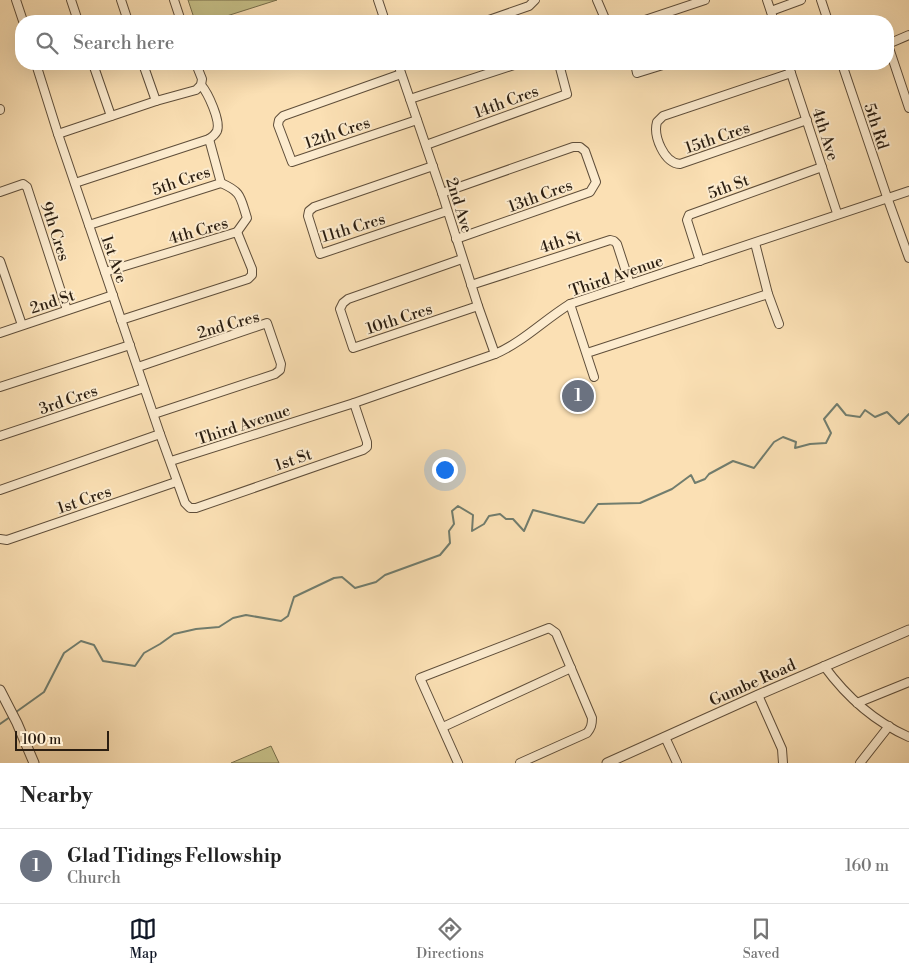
<!DOCTYPE html>
<style>
body{margin:0;font-family:"Libre Bodoni",serif;background:#f6f6f6;color:#222}
.scale{position:absolute;left:15px;bottom:12px;width:94px;box-sizing:border-box;padding-left:5px;border:2px solid #2b1e11;border-top:0;font-size:14px;line-height:18px;white-space:nowrap;color:#2b1e11;-webkit-text-stroke:4px #fcebce;paint-order:stroke}
.you{position:absolute;left:444px;top:469px;width:18px;height:18px;margin:-12px;border:4px solid #fff;border-radius:50%;background:#1a73e8;box-shadow:0 0 0 8px #1a73e833}
.badge{display:grid;place-items:center;width:32px;height:32px;border-radius:50%;background:#111827;color:#fff;font-size:16px;font-weight:700}
.pin{position:absolute;translate:-50% -50%;border:2px solid #fff;box-shadow:0 1px 5px #0006}
.list{margin:0;padding:0;list-style:none}
h2{display:flex;justify-content:space-between;align-items:center;height:65px;margin:0;padding:0 20px;font-size:21px}
h2 small{font-size:16px;font-weight:400;color:#767676}
.list li{display:grid;grid-template-columns:32px 1fr auto;gap:15px;align-items:center;box-sizing:border-box;height:75px;padding:0 20px;border-top:1px solid #e0e0e0}
.list b{display:block;font-size:19px;white-space:nowrap}
.list p{margin:0;font-size:16px;white-space:nowrap;color:#767676}
.list em{font-size:16px;font-style:normal;color:#767676}
.icon{flex:none;width:28px;height:28px;fill:none;stroke:currentColor;stroke-width:2;stroke-linecap:round;stroke-linejoin:round}
.map{position:relative;flex:none;width:909px;height:763px;overflow:hidden}
.search{position:absolute;background:#fff;box-shadow:0 5px 20px #0002;left:15px;right:15px;top:15px;height:55px;display:flex;align-items:center;gap:12px;box-sizing:border-box;padding:0 18px;border-radius:20px;color:#767676;font-size:19px}
.sheet{height:140px;background:#fff}
nav{display:flex;justify-content:space-around;align-items:center;box-sizing:border-box;height:70px;border-top:1px solid #e0e0e0;background:#fff;font-size:14px;color:#767676}
nav a{display:grid;justify-items:center;gap:2px}
nav .on{color:#111827}
.map>svg:first-child{display:block}
</style>
<div class="map">
<svg width="909" height="763" viewBox="0 0 909 763">
<rect width="100%" height="100%" fill="#fbe0b4"/>
<filter id="stains"><feTurbulence type="fractalNoise" baseFrequency=".004" numOctaves="4"/><feColorMatrix values="0 0 0 0 .2 0 0 0 0 .09 0 0 0 0 .02 0 0 0 .5 -.17"/></filter>
<radialGradient id="worn" r=".72"><stop offset=".6" stop-color="#630" stop-opacity="0"/><stop offset="1" stop-color="#630" stop-opacity=".3"/></radialGradient>
<!-- green -->
<g fill="#c6c088" stroke="#786f4c">
<path d="M 188,0 L 277,0 L 211,21 L 195,21 Z"/>
<path d="M 271,746 L 279,763 L 231,763 Z"/>
</g>
<g fill="none" stroke-linecap="round" stroke-linejoin="round">
<!-- stream -->
<g stroke="#717d6e" stroke-width="2">
<path d="M 16,712 L 44,692 L 64,653 L 81,641 L 94,645 L 103,661 L 135,666 L 144,653 L 160,644 L 174,634 L 196,629 L 219,627 L 233,618 L 246,615 L 281,621 L 288,616 L 294,597 L 334,578 L 342,577 L 355,588 L 376,582 L 385,575 L 440,555 L 450,543 L 449,531 L 454,524 L 452,511 L 458,506 L 473,515 L 472,531 L 484,524 L 489,516 L 500,514 L 506,519 L 513,519 L 524,531 L 533,510 L 584,523 L 598,504 L 640,503 L 672,489 L 691,475 L 695,483 L 705,479 L 709,474 L 733,461 L 754,468 L 774,442 L 783,437 L 796,442 L 795,448 L 810,444 L 826,443 L 831,433 L 824,419 L 837,404 L 846,415 L 860,417 L 865,410 L 875,417 L 887,412 L 899,424 L 909,414"/>
<path d="M 0,724 L 10,717"/>
</g>
<!-- minor casing -->
<g stroke="#5f4e3a" stroke-width="10">
<g id="minor">
<path d="M 16,0 L 23,21"/>
<path d="M 71,0 L 78,21"/>
<path d="M 121,0 L 128,21"/>
<path d="M 174,0 L 181,21"/>
<path d="M 378,0 L 385,21"/>
<path d="M 597,0 L 606,21"/>
<path d="M 767,0 L 774,21"/>
<path d="M 821,0 L 828,21"/>
<path d="M 771,11 L 801,0"/>
<path d="M 486,21 L 529,6 L 535,0"/>
<path d="M 642,21 L 705,0"/>
<path d="M 888,44 L 909,35"/>
<path d="M 888,45 L 909,108"/>
<path d="M 36,64 L 58,134 L 160,434 L 185,503 L 190,508 L 196,508 L 363,450 L 367,447 L 367,442 L 354,403"/>
<path d="M 93,64 L 111,116"/>
<path d="M 143,64 L 156,101"/>
<path d="M 398,64 L 442,193 L 478,306 L 495,354"/>
<path d="M 635,64 L 637,73 L 666,64"/>
<path d="M 788,64 L 837,213"/>
<path d="M 842,64 L 887,197 L 909,258"/>
<path d="M 791,73 L 663,116 L 657,122 C 653,136 664,163 680,164 L 807,120"/>
<path d="M 401,74 L 283,116 L 279,120 L 278,125 L 292,162 L 417,120"/>
<path d="M 201,85 C 208,93 221,121 217,131 C 215,135 212,137 209,139"/>
<path d="M 410,99 L 517,64"/>
<path d="M 0,109 L 0,110"/>
<path d="M 58,134 L 156,101 L 196,90 L 201,85 L 202,79 L 196,64"/>
<path d="M 426,145 L 567,94 L 559,64"/>
<path d="M 433,166 L 314,207 L 309,211 L 308,216 L 320,254 L 447,211"/>
<path d="M 75,183 L 209,139 L 221,183 L 89,225"/>
<path d="M 221,183 C 242,192 240,197 247,218 L 237,232"/>
<path d="M 0,192 L 23,184 L 27,187 L 67,310"/>
<path d="M 442,193 L 573,147 L 580,147 L 585,151 L 596,182 L 590,192 L 456,239"/>
<path d="M 755,243 L 768,294 L 779,324"/>
<path d="M 462,259 L 348,299 L 343,303 L 340,309 L 353,348 L 478,306"/>
<path d="M 0,261 L 22,325"/>
<path d="M 700,261 L 687,220 L 689,215 L 822,167"/>
<path d="M 105,272 L 237,232 L 252,269 L 252,275 L 248,279 L 121,320"/>
<path d="M 471,285 L 610,240 L 614,241 L 617,244 L 630,284"/>
<path d="M 570,304 L 594,377"/>
<path d="M 0,333 L 113,295"/>
<path d="M 587,353 L 768,294"/>
<path d="M 138,367 L 267,323 L 281,364 L 280,370 L 275,374 L 154,414"/>
<path d="M 0,387 L 130,345"/>
<path d="M 0,436 L 144,388"/>
<path d="M 171,461 L 354,403 L 495,354 C 523,342 544,320 570,304 L 909,191"/>
<path d="M 0,490 L 160,434"/>
<path d="M 0,539 L 7,540 L 176,482"/>
<path d="M 824,666 C 846,696 875,722 909,737"/>
<path d="M 758,695 L 782,749 L 783,763"/>
<path d="M 857,703 L 909,682"/>
<path d="M 443,727 L 571,668"/>
<path d="M 665,737 L 677,763"/>
<path d="M 458,763 L 420,678 L 549,628 L 556,633 L 592,718 C 592,725 591,728 587,733 L 520,763"/>
<path d="M 860,763 L 889,726"/>
</g>
</g>
<!-- tertiary casing -->
<g stroke="#5f4e3a" stroke-width="11">
<g id="tertiary">
<path d="M 0,690 L 17,723 L 34,763"/>
<path d="M 607,763 L 758,695 L 909,630"/>
</g>
</g>
<!-- minor -->
<use href="#minor" stroke="#fcebce" stroke-width="8"/>
<!-- tertiary -->
<use href="#tertiary" stroke="#fcebce" stroke-width="9"/>
</g>
<g text-anchor="middle" stroke-width="4" stroke-linejoin="round" paint-order="stroke">
<!-- street labels -->
<g font-size="16" fill="#2b1e11" stroke="#fcebce">
<text transform="translate(506 101) rotate(-20)" y="6">14th Cres</text>
<text transform="translate(877 126) rotate(72)" y="6">5th Rd</text>
<text transform="translate(337 132) rotate(-19)" y="6">12th Cres</text>
<text transform="translate(826 134) rotate(72)" y="6">4th Ave</text>
<text transform="translate(717 137) rotate(-19)" y="6">15th Cres</text>
<text transform="translate(181 180) rotate(-19)" y="6">5th Cres</text>
<text transform="translate(728 186) rotate(-20)" y="6">5th St</text>
<text transform="translate(540 195) rotate(-20)" y="6">13th Cres</text>
<text transform="translate(460 205) rotate(73)" y="6">2nd Ave</text>
<text transform="translate(353 227) rotate(-17)" y="6">11th Cres</text>
<text transform="translate(198 230) rotate(-16)" y="6">4th Cres</text>
<text transform="translate(56 231) rotate(72)" y="6">9th Cres</text>
<text transform="translate(560 241) rotate(-18)" y="6">4th St</text>
<text transform="translate(115 259) rotate(71)" y="6">1st Ave</text>
<text transform="translate(616 275) rotate(-19)" y="6">Third Avenue</text>
<text transform="translate(52 301) rotate(-18)" y="6">2nd St</text>
<text transform="translate(399 318) rotate(-18)" y="6">10th Cres</text>
<text transform="translate(228 324) rotate(-16)" y="6">2nd Cres</text>
<text transform="translate(68 399) rotate(-19)" y="6">3rd Cres</text>
<text transform="translate(243 424) rotate(-18)" y="6">Third Avenue</text>
<text transform="translate(293 459) rotate(-19)" y="6">1st St</text>
<text transform="translate(84 499) rotate(-19)" y="6">1st Cres</text>
<text transform="translate(752 682) rotate(-24)" y="6">Gumbe Road</text>
</g>
</g>
<rect width="100%" height="100%" filter="url(#stains)"/>
<rect width="100%" height="100%" fill="url(#worn)"/>
</svg>
<div class="scale">100 m</div>
<div class="you"></div>
<div class="pin badge" style="left:578px;top:396px;background:#6b7280">1</div>
<div class="search"><svg class="icon" aria-label="search" viewBox="0 0 24 24"><circle cx="10" cy="10" r="6"/><path d="M15 15l6 6"/></svg>Search here</div>
</div>
<section class="sheet">
<h2>Nearby<small></small></h2>
<ul class="list">
<li><span class="badge" style="background:#6b7280">1</span><div><b>Glad Tidings Fellowship</b><p>Church</p></div><em>160 m</em></li>
</ul>
</section>
<nav>
<a class="on"><svg class="icon" aria-label="map" viewBox="0 0 24 24"><path d="M3 6l6-2 6 2 6-2v14l-6 2-6-2-6 2zM9 4v14M15 6v14"/></svg>Map</a>
<a><svg class="icon" aria-label="directions" viewBox="0 0 24 24"><path d="M12 3l9 9-9 9-9-9zM9 14v-3h6M13 9l2 2-2 2"/></svg>Directions</a>
<a><svg class="icon" aria-label="saved" viewBox="0 0 24 24"><path d="M7 4h10v16l-5-4-5 4z"/></svg>Saved</a>
</nav>
